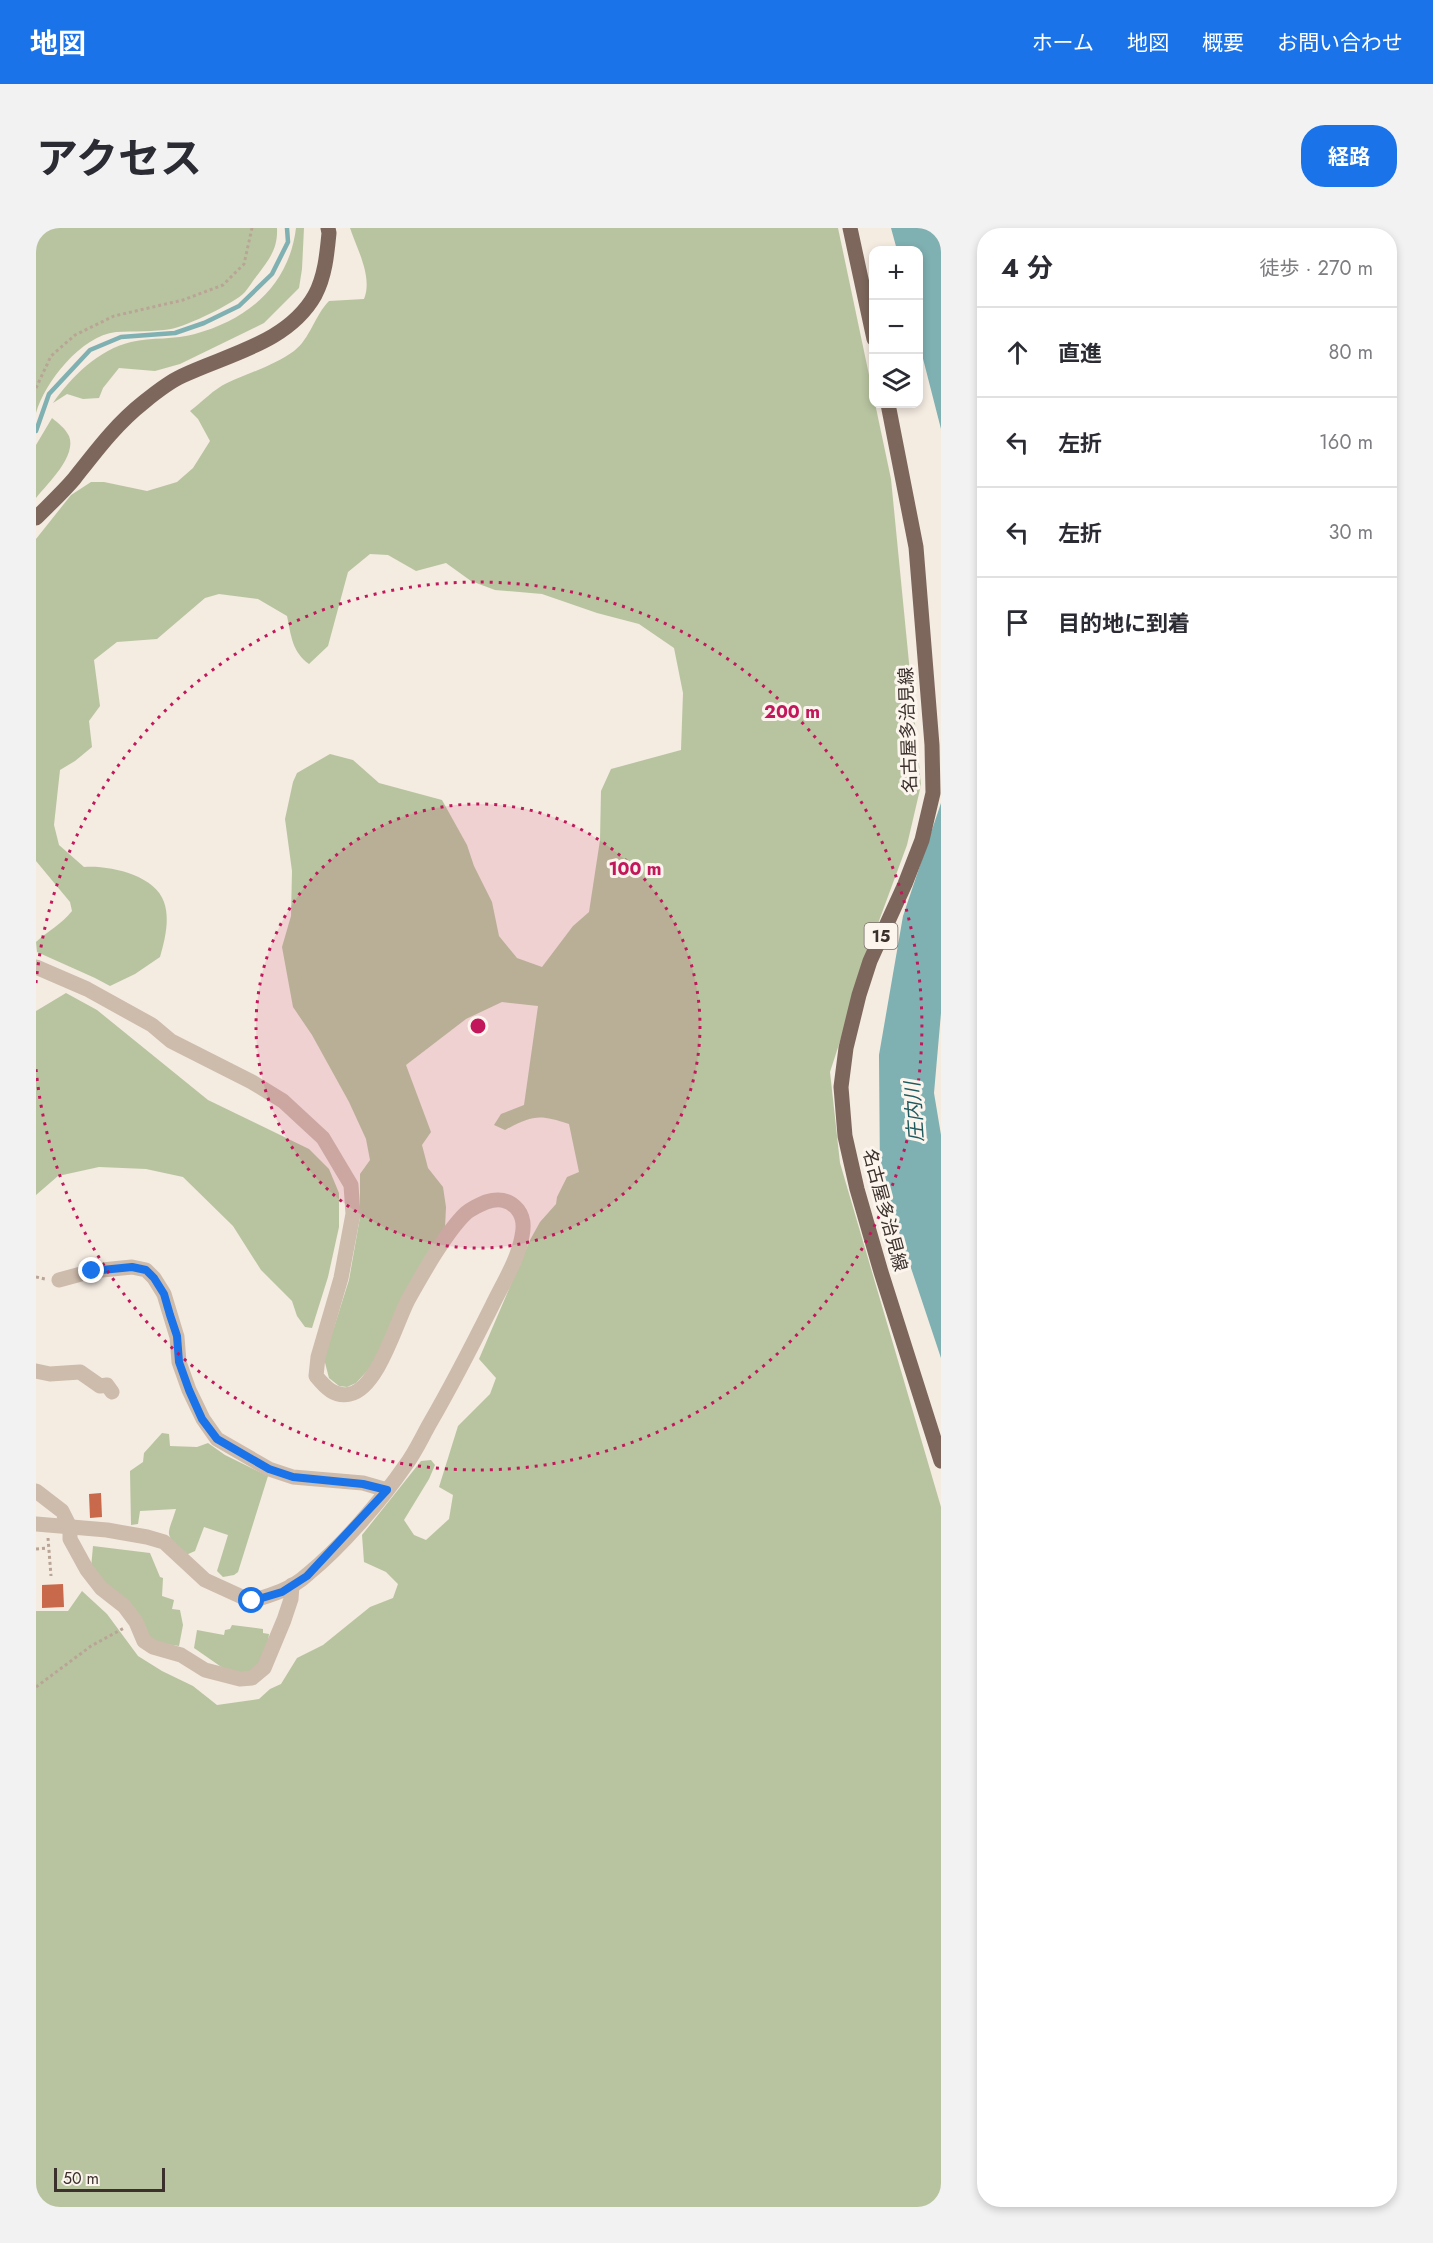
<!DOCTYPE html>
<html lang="ja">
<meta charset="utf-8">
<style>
body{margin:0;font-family:Jost,"Noto Sans JP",sans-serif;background:#f2f2f3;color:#2b2b33}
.controls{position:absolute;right:18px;top:18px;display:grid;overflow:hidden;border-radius:12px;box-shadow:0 3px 9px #0003}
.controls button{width:54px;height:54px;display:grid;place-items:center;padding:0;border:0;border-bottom:2px solid #e1e1e2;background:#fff;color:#2b2b33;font:30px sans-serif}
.scale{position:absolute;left:18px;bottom:15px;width:111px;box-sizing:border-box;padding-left:6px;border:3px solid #3b302b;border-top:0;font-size:16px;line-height:21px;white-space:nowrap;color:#3b302b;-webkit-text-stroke:4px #fbf5ee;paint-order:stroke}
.stop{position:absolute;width:18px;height:18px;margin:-14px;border:4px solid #1a73e8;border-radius:50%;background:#fff}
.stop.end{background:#1a73e8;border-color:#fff;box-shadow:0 2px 6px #0008}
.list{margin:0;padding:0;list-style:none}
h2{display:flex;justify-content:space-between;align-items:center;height:78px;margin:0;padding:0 24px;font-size:26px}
h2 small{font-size:20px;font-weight:400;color:#7c7c81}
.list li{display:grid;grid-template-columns:39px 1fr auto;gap:18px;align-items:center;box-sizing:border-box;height:90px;padding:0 24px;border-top:2px solid #e1e1e2}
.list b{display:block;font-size:22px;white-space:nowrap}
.list em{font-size:20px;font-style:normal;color:#7c7c81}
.icon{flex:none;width:33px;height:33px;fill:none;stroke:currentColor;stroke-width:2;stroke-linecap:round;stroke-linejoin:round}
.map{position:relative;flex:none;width:905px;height:1979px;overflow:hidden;border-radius:24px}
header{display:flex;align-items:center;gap:36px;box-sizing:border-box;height:84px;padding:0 30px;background:#1a73e8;color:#fff}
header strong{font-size:28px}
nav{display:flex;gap:33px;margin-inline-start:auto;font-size:21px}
.intro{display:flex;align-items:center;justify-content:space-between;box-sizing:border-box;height:144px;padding:0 36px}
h1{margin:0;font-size:42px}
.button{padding:15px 27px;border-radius:24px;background:#1a73e8;color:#fff;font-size:21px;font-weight:700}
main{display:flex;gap:36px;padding:0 36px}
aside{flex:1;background:#fff;border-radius:24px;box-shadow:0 3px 9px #0003}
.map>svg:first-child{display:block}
</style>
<header>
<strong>地図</strong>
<nav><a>ホーム</a><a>地図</a><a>概要</a><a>お問い合わせ</a></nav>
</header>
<div class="intro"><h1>アクセス</h1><a class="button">経路</a></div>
<main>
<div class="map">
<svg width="905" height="1979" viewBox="0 0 905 1979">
<rect width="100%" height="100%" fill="#f4ebe1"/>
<!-- green -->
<g fill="#b8c4a0">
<path d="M 0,0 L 241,0 C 242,20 234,30 223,45 C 218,51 214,58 209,64 C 199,75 151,98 135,101 C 117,104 99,103 80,104 C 45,108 9,154 0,185 Z"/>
<path d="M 260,0 L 268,0 L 266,41 L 263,60 L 228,95 L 144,136 L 119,143 L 83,140 L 67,160 L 63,170 L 47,171 L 31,166 L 17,175 C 35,149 62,122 95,114 C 116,109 139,112 159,106 C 213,91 253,57 260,0 Z"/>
<path d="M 314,0 L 802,0 L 855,251 L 885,557 L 871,617 L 844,690 L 794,844 L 804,935 L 905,1279 L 905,1979 L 0,1979 L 0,1383 L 32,1383 L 46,1363 L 71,1386 L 102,1428 L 126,1443 L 157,1458 L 181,1477 L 223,1471 L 234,1461 L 245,1456 L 261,1430 L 287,1417 L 334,1379 L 357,1370 L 362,1356 L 350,1344 L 328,1334 L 326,1307 L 385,1233 L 395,1232 L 399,1237 L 393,1251 L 368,1292 L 378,1307 L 390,1312 L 413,1291 L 417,1267 L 403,1259 L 422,1198 L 454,1166 L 460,1150 L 443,1131 L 494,1012 L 504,994 L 520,976 L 521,969 L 531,949 L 543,944 L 533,896 C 503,886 497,887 469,902 L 458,897 L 465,886 L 488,877 L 502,778 L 466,774 L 430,791 L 370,837 L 395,904 L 386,917 L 392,940 L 407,959 L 410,979 L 409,1000 L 334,1140 L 320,1155 L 311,1159 L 303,1158 L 293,1150 L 288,1131 L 313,1052 L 324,989 L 324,946 L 334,932 L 330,911 L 313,874 L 276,807 L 257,779 L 246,719 L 255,688 L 256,643 L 249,591 L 257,554 L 261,545 L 294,526 L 317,532 L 343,555 L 406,572 L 431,617 L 438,638 L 456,674 L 463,708 L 481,730 L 506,739 L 537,698 L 553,684 L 564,612 L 565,563 L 575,541 L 645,522 L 647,465 L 638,420 L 603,396 L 561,385 L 506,366 L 459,362 L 435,353 L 410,335 L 380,343 L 352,327 L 334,326 L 312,344 L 292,418 L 273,436 C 256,424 255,407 251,388 L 222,371 L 183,366 L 169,370 L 121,411 L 81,414 L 58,432 L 64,478 L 53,493 L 56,519 L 39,533 L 24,542 L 18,597 L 23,617 L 48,639 C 73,637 119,647 128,674 C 134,691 129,712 124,729 L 99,746 L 74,758 L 59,750 L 1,724 L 0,714 C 12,703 26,696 36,683 L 34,674 L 0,633 L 0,311 L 35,267 L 55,254 L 68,254 L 111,263 L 141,254 L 157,240 L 174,213 L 162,191 L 154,183 C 166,174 178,161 191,155 C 213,145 239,137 258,123 C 274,111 279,87 293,73 L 328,71 C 337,49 321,21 314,0 Z"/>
<path d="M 16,190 C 22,195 29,200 33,208 C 41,228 12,255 0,270 L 0,217 Z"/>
<path d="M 30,765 L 61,782 L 172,872 L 273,921 L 293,941 L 303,965 L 303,999 L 292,1049 L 276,1100 L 269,1099 L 261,1088 L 256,1073 L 225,1042 L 197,998 L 147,949 L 110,941 L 63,939 L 22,948 L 0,967 L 0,783 Z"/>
<path d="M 126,1205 L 133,1206 L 134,1218 L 161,1219 L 172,1215 L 189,1227 L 232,1248 L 202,1344 L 198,1347 L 187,1349 L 181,1343 L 192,1307 L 168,1299 L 159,1323 L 150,1327 C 127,1304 131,1310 140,1281 L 104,1283 L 102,1296 L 95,1297 L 94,1243 L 107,1234 L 108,1225 Z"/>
<path d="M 57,1318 L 114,1325 L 124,1349 L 127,1350 L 126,1368 L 138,1372 L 136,1381 L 144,1382 L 147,1397 L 143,1418 L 116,1414 L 55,1340 Z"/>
<path d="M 196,1397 L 227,1401 L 227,1405 L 233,1406 L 230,1428 L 215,1446 L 194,1445 L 158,1420 L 161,1402 L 188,1407 L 189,1402 L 194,1401 Z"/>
</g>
<!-- water -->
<g fill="#7fb0b2">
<path d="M 855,0 L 905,0 L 905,201 L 883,115 L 882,22 L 861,22 Z"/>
<path d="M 905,575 L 905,785 L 898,865 L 905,907 L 905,1130 L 844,947 L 843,827 L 867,688 Z"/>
</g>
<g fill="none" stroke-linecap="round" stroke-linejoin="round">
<!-- stream -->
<path stroke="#7fb0b2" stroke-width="4.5" d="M 0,203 L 13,166 L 54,122 L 85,109 L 139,105 L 168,95 L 203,78 L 236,46 L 252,14 L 251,0"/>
</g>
<!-- building -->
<g fill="#c8694b">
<path d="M 65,1265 L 66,1289 L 54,1290 L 53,1266 Z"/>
<path d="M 27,1356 L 28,1379 L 6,1380 L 6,1357 Z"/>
</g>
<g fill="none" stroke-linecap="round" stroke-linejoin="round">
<!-- path -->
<g stroke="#b9a596" stroke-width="3" stroke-dasharray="3 3" stroke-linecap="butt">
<path d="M 0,160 L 15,128 L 39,107 L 78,88 L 147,72 L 187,57 L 208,36 L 216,0"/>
<path d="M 0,1049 L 9,1051"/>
<path d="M 12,1310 L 15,1348"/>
<path d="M 0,1321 L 12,1320"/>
<path d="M 0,1459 L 55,1418 L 88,1400"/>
</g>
<!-- minor -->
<g stroke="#cdbbac" stroke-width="15">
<path d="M 0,739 L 51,761 L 116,797 L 135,813 L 216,854 L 247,873 L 287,910 L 315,957 L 317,986 L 305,1050 L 282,1129 L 280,1148 C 289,1159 299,1170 314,1166 C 342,1160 360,1095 372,1072 C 386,1047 410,1004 430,985 C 436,980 443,977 450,974 C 463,970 473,971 482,982 C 488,990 488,999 486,1008 C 482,1032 466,1057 456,1078 C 436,1118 416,1157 394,1195 C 386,1209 379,1225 369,1238 C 345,1273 305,1319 272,1346 C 256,1361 236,1367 215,1373 L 169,1352 L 128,1314 L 111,1309 L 71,1302 L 0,1296"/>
<path d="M 23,1052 L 56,1043 L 96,1039 L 110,1042 L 118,1050 L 128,1066 L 141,1109 L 143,1134 L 153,1162 L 167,1191 L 181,1211 L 233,1241 L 257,1249 L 327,1255 L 351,1262"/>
<path d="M 0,1143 L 14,1146 L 44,1144 L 64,1158 L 71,1157 L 76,1164"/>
<path d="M 0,1263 L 26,1283 L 34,1299 L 34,1311 L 51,1342 L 65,1360 L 88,1378 L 100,1394 L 108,1413 L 117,1419 L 145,1427 L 169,1442 L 204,1451 L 216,1450 L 228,1440 L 248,1392 L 255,1371 L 256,1357"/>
</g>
<!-- major -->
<g stroke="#7d675c" stroke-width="15">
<path d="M 814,0 L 838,111"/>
<path d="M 852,176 L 880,319 L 896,517 L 897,565 L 886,612 L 869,656 L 834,733 L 823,767 L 810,820 L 805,859 L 809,908 L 821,961 L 845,1044 L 905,1233"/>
<path d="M 0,290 C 13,277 26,265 38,251 C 60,223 80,196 108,174 C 119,165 133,154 146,148 C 192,126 252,115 279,67 C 289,48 291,26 293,5 L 292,0"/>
</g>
</g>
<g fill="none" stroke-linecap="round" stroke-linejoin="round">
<!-- route -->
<path stroke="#1a73e8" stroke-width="8" d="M 56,1043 L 96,1039 L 110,1042 L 118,1050 L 128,1066 L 134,1087 L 141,1108 L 143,1134 L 153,1162 L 166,1191 L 181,1211 L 233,1241 L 257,1249 L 327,1256 L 351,1262 L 271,1348 L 246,1364 L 216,1373"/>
</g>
<!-- distance rings -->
<circle cx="442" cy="798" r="222" fill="#c2185b" fill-opacity=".12"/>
<g fill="none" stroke="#c2185b" stroke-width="3" stroke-dasharray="3 6">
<circle cx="442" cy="798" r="222"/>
<path d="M0 755A444 444 0 1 1 0 841"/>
</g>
<g text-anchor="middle" stroke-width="6" stroke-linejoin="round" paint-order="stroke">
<!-- shield labels -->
<rect fill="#fbf5ee" stroke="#756b66" stroke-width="1.5" x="828.5" y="695" width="33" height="26" rx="4.5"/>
<g font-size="16" font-weight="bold" fill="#3b302b">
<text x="845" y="714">15</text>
</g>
<!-- street labels -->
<g font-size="18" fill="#3b302b" stroke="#fbf5ee">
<text transform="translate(872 502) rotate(-92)" y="6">名古屋多治見線</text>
<text transform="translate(849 982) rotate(75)" y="6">名古屋多治見線</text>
</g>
<!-- water labels -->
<g font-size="20" font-style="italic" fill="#1f5a5e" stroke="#fbf5ee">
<text transform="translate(878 884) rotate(-94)" y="7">庄内川</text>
</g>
</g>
<circle cx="442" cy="798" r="9" fill="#c2185b" stroke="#fbf5ee" stroke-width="3"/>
<g font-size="18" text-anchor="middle" font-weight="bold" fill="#c2185b" stroke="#fbf5ee" stroke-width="6" stroke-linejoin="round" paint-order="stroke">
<text x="756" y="490">200 m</text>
<text x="599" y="647">100 m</text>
</g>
</svg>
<div class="controls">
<button>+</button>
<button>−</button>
<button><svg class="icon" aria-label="layers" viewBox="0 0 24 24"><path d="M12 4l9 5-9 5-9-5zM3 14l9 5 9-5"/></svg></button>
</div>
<div class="scale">50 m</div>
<div class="stop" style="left:216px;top:1373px"></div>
<div class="stop end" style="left:56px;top:1043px"></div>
</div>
<aside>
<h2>4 分<small>徒歩 · 270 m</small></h2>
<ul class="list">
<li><svg class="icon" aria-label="ahead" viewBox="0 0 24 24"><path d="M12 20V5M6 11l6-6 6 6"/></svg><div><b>直進</b></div><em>80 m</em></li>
<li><svg class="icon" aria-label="left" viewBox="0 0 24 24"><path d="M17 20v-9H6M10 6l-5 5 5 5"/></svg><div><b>左折</b></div><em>160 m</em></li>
<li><svg class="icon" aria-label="left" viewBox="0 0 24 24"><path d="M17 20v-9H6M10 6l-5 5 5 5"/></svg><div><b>左折</b></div><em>30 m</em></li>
<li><svg class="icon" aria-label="arrive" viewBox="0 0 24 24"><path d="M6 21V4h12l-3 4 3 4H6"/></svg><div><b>目的地に到着</b></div></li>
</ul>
</aside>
</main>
